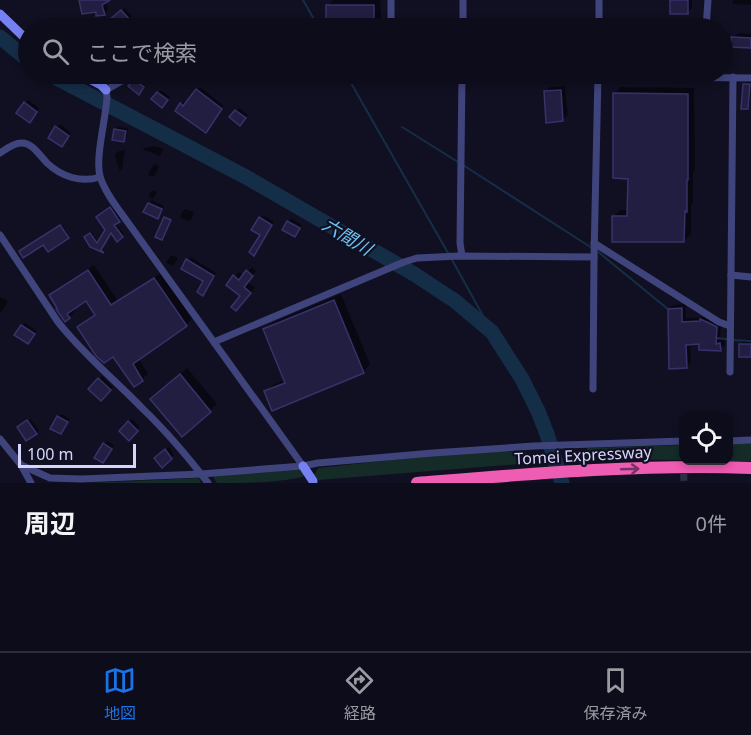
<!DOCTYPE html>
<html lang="ja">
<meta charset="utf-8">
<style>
body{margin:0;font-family:"Noto Sans","Noto Sans JP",sans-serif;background:#1b1a27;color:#f1f3f6}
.controls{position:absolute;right:18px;bottom:18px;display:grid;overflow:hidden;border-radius:12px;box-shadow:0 3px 9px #0003}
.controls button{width:54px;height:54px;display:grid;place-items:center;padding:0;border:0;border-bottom:2px solid #2d2c39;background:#0d0c1a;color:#f1f3f6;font:30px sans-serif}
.scale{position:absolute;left:18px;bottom:15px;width:118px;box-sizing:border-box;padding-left:6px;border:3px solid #d5d5fb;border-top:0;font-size:16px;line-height:21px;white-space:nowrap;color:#d5d5fb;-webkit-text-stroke:4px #111022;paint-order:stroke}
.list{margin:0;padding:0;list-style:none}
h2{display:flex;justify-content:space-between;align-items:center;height:78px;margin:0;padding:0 24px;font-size:26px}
h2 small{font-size:20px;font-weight:400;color:#9a9ba2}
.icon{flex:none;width:33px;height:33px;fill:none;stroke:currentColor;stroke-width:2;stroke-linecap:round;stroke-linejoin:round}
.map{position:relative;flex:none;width:751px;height:483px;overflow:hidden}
.search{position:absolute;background:#0d0c1a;box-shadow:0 3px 9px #0003;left:18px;right:18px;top:18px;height:66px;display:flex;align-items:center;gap:15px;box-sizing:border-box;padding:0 21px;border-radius:33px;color:#9a9ba2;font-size:22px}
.sheet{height:168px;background:#0d0c1a}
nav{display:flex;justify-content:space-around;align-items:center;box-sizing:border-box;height:84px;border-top:2px solid #2d2c39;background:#0d0c1a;font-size:16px;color:#9a9ba2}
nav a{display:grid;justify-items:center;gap:3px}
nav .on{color:#1a73e8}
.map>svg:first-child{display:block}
</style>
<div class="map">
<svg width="751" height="483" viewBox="0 0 751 483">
<rect width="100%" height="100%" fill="#111022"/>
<!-- green -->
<g fill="#142b28">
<path d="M 751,443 L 751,461 L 705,461 L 728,460 L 729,444 Z"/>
<path d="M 683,445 L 683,460 L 586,459 L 587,448 Z"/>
<path d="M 523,451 L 531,455 L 532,463 L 318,480 L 314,475 L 318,468 L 447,454 Z"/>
<path d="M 300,470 L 305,476 C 279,483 245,483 217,483 L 211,473 Z"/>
<path d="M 199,478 L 201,483 L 89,483 Z"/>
</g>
<!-- shadow -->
<g fill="#0007">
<path d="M 86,0 L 107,0 L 106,1 L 108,10 L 104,14 L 97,11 Z"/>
<path d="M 333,0 L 380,0 L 381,18 L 374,25 L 327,6 Z"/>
<path d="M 671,0 L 692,0 L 692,8 L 688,12 Z"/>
<path d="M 733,0 L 751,0 L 751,5 L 732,4 Z"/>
<path d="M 125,8 L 132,16 L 118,28 L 108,28 L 105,25 Z"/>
<path d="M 738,33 L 751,34 L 751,47 L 733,38 Z"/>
<path d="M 139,78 L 146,83 L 141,90 L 130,86 Z"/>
<path d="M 747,81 L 751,81 L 750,104 L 747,107 L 744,84 Z"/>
<path d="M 565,86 L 568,115 L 563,120 L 545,92 L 550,87 Z"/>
<path d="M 200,87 L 224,106 L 209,128 L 177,110 L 184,101 L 187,103 Z"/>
<path d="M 621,87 L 694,88 L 695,171 L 693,172 L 693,203 L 691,205 L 691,234 L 684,241 L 614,216 L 620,210 L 629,210 L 629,177 L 614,94 Z"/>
<path d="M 161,90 L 170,97 L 165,103 L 158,93 Z"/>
<path d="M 28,100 L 39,108 L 33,118 L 25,103 Z"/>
<path d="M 239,108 L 248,115 L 243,121 L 236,111 Z"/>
<path d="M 60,124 L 71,133 L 65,142 L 50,137 Z"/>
<path d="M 118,127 L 128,128 L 127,137 L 124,140 L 115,130 Z"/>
<path d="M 155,146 L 164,149 L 160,156 L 142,149 L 144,148 Z"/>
<path d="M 125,150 L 122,169 L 120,171 L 117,164 L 115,154 L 119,151 Z"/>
<path d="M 155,164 L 159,166 L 156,174 L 153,177 L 148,175 L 152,167 Z"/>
<path d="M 152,190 L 157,192 L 153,199 L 148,196 Z"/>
<path d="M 152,200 L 164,206 L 157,217 L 149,204 Z"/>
<path d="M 112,206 L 121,219 L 115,223 L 124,234 L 122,236 L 111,231 L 102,247 L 104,250 L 103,251 L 91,245 L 87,235 L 92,232 L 99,243 L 107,230 L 100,215 Z"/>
<path d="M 185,209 L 194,212 L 192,218 L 189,221 L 180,218 L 182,212 Z"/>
<path d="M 263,215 L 274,222 L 254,254 L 262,234 L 260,218 Z"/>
<path d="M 291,218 L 302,225 L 295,236 L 284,229 Z"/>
<path d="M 62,225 L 69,236 L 68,237 L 22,250 Z"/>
<path d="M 171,255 L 178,258 L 173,266 L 166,263 Z"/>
<path d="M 191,257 L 216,273 L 206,291 L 206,281 L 188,260 Z"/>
<path d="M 94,265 L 118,301 L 161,273 L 192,319 L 186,325 L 138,358 L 148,374 L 135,385 L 114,355 L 79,327 L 96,314 L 87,299 L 73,308 L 75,311 L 69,317 L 51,295 L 57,289 Z"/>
<path d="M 252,267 L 256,271 L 247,282 L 255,288 L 240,305 L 242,295 L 235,276 L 239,272 L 244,276 Z"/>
<path d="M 341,294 L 370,364 L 364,371 L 273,409 L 266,391 L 273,385 L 286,379 L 265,330 L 272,323 Z"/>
<path d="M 0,297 L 8,301 L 3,310 L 0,313 Z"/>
<path d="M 686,304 L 686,318 L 704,317 L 706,315 L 721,322 L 720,340 L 724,339 L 725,345 L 720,349 L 700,343 L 690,343 L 691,362 L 687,367 L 669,309 L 674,305 Z"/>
<path d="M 25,323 L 37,331 L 31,339 L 22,326 Z"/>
<path d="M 746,339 L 751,339 L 751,355 L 741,344 Z"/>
<path d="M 187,368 L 217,404 L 182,435 L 159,393 Z"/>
<path d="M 102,376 L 113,387 L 101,399 L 90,389 Z"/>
<path d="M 61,414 L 70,419 L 61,433 L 58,417 Z"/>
<path d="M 31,419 L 39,430 L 36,433 L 22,424 Z"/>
<path d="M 132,419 L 140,427 L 129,439 L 121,430 Z"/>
<path d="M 107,441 L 114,445 L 106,458 L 104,444 Z"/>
<path d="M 169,447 L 174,455 L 162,465 L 159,455 Z"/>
</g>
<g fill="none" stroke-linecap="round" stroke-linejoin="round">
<!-- stream -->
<g stroke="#152e47" stroke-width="2">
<path d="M 303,0 L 319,28"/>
<path d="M 347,76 L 448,253"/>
<path d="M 402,127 L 458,162"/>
<path d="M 463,165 L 592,248"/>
<path d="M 597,251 L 669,310"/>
<path d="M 451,258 L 492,332"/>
<path d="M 715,338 L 727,339"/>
<path d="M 733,340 L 751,341"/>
</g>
<!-- river -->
<g stroke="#152e47" stroke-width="15">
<path d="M 0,37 L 28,60"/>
<path d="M 49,74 L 246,177 L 414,274 L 455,301 L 492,332 L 522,379 L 538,411 L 547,434 L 562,483"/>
</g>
</g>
<!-- building -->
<g fill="#211e41" stroke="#37326b" stroke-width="1.5">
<path d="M 79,0 L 110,0 L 102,5 L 105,15 L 96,16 L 96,12 L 82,14 Z"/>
<rect x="670" y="0" width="18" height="14"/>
<path d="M 326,5 L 374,5 L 374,26 L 326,27 Z"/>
<path d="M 121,10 L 130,20 L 120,28 L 106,28 L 103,25 Z"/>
<path d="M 731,37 L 751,38 L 751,48 L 731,47 Z"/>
<path d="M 135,80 L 144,87 L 139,95 L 128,86 Z"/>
<path d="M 743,84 L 750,84 L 748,109 L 741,109 Z"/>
<path d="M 196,89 L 222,109 L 206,133 L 175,111 L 180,103 L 183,106 Z"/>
<path d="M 561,90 L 563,121 L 546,123 L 544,91 Z"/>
<path d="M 157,92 L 168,100 L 162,108 L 151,99 Z"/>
<path d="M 613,93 L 688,94 L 688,180 L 687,180 L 687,212 L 685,211 L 684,242 L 612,242 L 612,216 L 627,216 L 628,179 L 613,178 Z"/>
<path d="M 24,102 L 37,112 L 30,123 L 16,113 Z"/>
<path d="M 235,110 L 246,118 L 240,126 L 229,117 Z"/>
<path d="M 55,126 L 69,136 L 62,147 L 48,138 Z"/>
<path d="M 114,129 L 126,131 L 124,142 L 112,140 Z"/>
<path d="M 148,203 L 162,209 L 158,219 L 143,212 Z"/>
<path d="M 110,207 L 120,222 L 114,225 L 123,237 L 117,242 L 111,233 L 101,250 L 104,253 L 90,247 L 84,237 L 90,233 L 97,243 L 105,230 L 96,217 Z"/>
<path d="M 164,217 L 171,220 L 162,240 L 155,237 Z"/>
<path d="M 259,217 L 272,225 L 254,256 L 249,252 L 260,235 L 251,230 Z"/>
<path d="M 287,221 L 300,228 L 295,237 L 282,230 Z"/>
<path d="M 60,225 L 69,238 L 48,252 L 43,245 L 23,258 L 19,251 Z"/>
<path d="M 186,259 L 214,276 L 203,296 L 197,292 L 203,281 L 181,269 Z"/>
<path d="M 88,270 L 111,305 L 154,278 L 187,326 L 133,364 L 143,381 L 134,387 L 113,357 L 104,363 L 96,356 L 77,327 L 95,315 L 86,301 L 67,314 L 70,318 L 65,322 L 56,309 L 57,308 L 49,295 Z"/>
<path d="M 246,270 L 253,276 L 244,287 L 251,293 L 236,311 L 231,307 L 240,296 L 226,285 L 233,275 L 239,280 Z"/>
<path d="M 334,300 L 364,373 L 272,411 L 264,391 L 285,383 L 263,329 Z"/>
<path d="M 682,308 L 682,322 L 700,321 L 700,319 L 709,323 L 717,327 L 716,344 L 720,343 L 721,351 L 699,350 L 699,344 L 686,345 L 687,368 L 669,369 L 668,309 Z"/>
<path d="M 21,325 L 35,334 L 28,344 L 14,335 Z"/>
<rect x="739" y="344" width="12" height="13"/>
<path d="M 180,374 L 211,412 L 182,437 L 150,399 Z"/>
<path d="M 98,378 L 111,390 L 101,401 L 88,389 Z"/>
<path d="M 57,416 L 68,422 L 61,434 L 50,429 Z"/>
<path d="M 27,420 L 37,434 L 26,441 L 17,427 Z"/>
<path d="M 128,421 L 138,431 L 129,441 L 119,431 Z"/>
<path d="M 103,443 L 112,449 L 103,463 L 94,458 Z"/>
<path d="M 165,449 L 172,459 L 162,468 L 154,458 Z"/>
</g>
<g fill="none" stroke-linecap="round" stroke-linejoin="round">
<!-- street-tunnel -->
<path stroke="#2e2e43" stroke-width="7" stroke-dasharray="7 3.5" stroke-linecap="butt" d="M 683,453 L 684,483"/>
<!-- street -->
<g stroke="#40447c" stroke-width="7">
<path d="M 391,28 L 391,0"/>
<path d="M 463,28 L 463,0"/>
<path d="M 599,28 L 599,0"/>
<path d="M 706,28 L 708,0"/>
<path d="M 134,74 L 106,90 L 107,97 C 106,118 95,158 100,176 C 104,192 120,211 129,224 L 303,466"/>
<path d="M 225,74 L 350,74"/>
<path d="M 357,74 L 751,78"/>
<path d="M 462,74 L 460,243 L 462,256"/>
<path d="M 0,153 C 6,149 14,143 21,143 C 32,142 40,156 47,163 C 62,177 81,183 100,177"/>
<path d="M 0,235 L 58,322 C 84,355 114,379 143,409 C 167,432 188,457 208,483"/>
<path d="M 594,243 L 719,322 L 730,326"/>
<path d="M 731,275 L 751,277"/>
<path d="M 214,342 L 404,262 L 417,258 L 459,256 L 594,257"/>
<path d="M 730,372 L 733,77"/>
<path d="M 593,389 L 594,257 L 598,74"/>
<path d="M 0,439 L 21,465 L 31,483"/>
<path d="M 682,441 L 683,453"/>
<path d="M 728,441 L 751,440"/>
<path d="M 21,465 L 50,478 L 81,479 L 201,474 L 303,466 L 318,463 L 433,453 L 534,446 L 684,441"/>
</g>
<!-- secondary -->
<g stroke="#7580f2" stroke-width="9">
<path d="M 0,14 L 28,41"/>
<path d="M 80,74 L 101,85 L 106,90"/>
<path d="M 303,466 L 313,481"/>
</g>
<!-- highway -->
<path stroke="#ef5cb3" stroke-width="12" d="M 417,483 C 528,474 640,464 751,468"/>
</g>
<!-- one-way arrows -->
<defs><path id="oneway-shaft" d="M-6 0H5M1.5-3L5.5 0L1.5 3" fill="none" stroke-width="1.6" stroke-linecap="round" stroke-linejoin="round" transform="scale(1.5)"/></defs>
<use stroke="#753263" href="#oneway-shaft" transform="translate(630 469) rotate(-2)"/>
<g text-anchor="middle" stroke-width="4.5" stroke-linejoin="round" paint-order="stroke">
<!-- street labels -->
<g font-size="16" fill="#d5d5fb" stroke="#111022">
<text transform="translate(583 455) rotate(-3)" y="6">Tomei Expressway</text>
</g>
<!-- water labels -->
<g font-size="18" font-style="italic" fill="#6dc3f1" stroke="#111022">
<text transform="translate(347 237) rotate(31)" y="6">六間川</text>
</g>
</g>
</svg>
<div class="controls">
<button><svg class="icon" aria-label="locate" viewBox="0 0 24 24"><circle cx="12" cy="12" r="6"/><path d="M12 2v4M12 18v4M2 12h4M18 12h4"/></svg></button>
</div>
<div class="scale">100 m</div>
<div class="search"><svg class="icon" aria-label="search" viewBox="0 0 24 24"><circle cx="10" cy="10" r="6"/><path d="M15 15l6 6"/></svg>ここで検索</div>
</div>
<section class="sheet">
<h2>周辺<small>0件</small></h2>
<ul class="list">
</ul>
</section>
<nav>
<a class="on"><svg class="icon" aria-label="map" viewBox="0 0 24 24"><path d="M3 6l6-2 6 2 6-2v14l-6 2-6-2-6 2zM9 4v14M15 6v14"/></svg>地図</a>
<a><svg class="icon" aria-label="directions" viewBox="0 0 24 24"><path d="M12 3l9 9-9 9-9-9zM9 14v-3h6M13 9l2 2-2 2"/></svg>経路</a>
<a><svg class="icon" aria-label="saved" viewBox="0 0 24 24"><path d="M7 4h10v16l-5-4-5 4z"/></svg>保存済み</a>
</nav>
